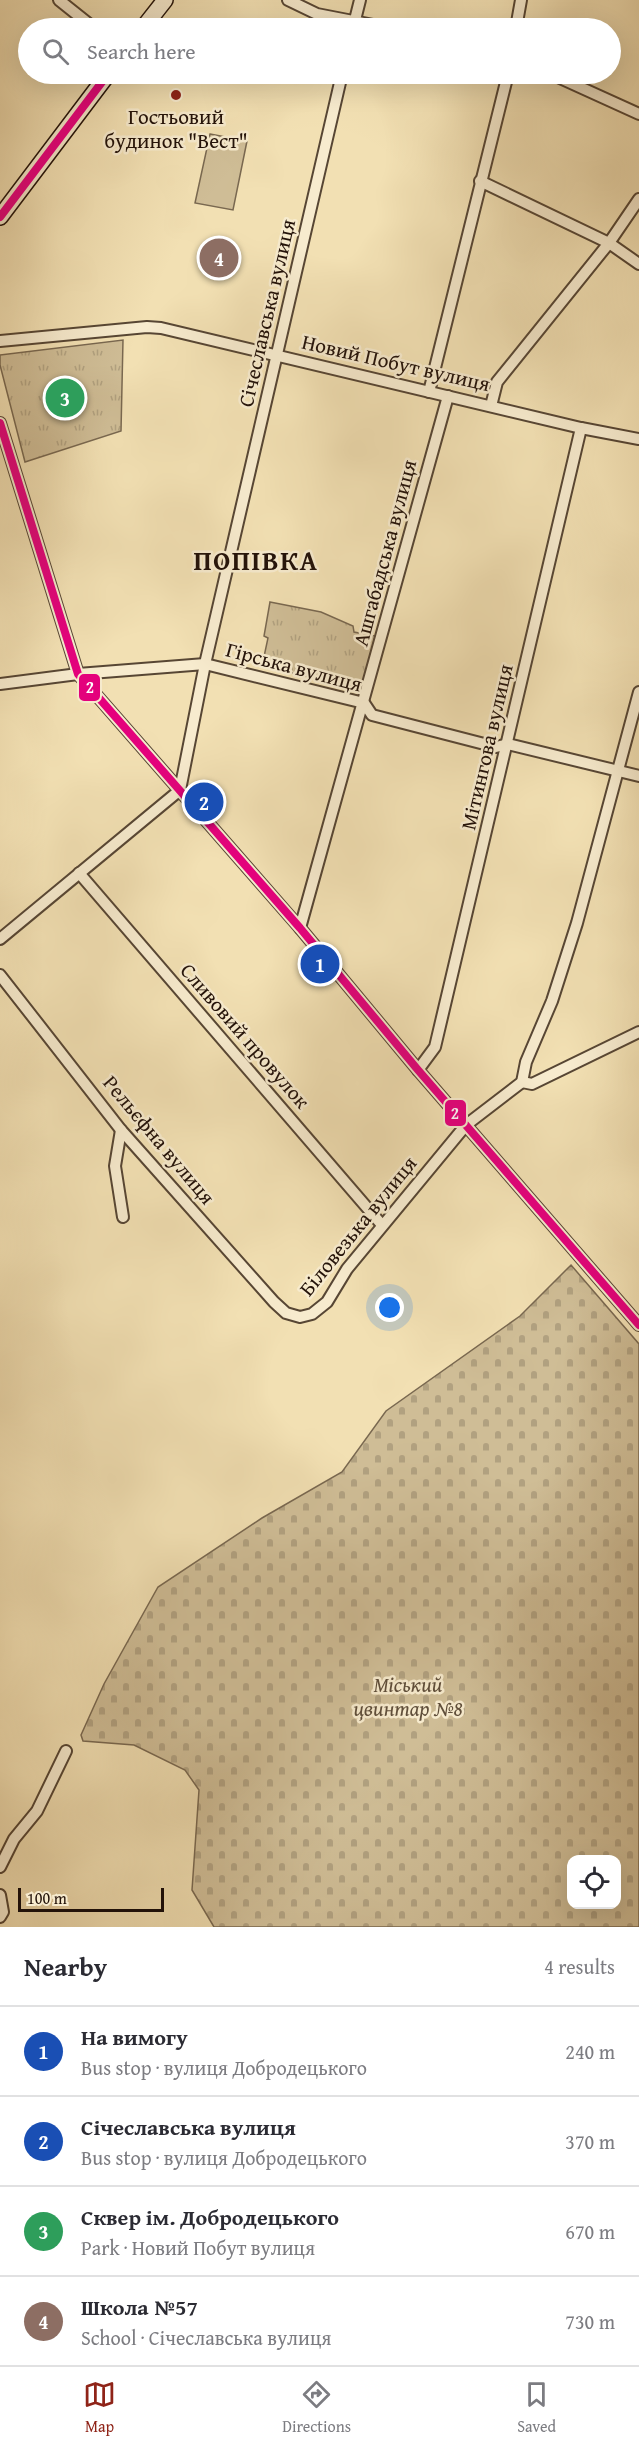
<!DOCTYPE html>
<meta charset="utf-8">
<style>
body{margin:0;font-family:"Gentium Book Plus",serif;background:#f7f7f7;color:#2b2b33}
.controls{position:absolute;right:18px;bottom:18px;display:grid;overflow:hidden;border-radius:12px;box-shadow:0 6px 24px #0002}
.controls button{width:54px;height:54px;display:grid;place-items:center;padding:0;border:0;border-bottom:2px solid #e1e1e2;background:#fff;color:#2b2b33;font:30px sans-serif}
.scale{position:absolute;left:18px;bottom:15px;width:146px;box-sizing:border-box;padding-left:6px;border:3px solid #231209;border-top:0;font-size:16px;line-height:21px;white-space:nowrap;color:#231209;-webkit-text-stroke:4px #f7ebce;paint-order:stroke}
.you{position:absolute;left:390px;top:1308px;width:21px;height:21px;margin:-15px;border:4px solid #fff;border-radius:50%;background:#1a73e8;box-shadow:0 0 0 9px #1a73e833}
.badge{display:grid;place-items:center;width:39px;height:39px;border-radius:50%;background:#8f2418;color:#fff;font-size:20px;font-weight:700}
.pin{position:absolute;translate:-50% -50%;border:3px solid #fff;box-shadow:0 2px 6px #0006}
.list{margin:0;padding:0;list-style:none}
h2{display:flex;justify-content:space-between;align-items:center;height:78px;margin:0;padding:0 24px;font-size:26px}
h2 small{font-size:20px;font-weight:400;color:#7c7c81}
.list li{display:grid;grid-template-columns:39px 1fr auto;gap:18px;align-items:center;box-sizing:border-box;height:90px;padding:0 24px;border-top:2px solid #e1e1e2}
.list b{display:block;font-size:22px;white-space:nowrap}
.list p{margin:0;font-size:20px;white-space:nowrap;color:#7c7c81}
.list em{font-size:20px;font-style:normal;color:#7c7c81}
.icon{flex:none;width:33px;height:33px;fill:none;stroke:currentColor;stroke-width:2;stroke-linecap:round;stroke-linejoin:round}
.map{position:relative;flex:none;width:639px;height:1927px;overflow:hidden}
.search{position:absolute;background:#fff;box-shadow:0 6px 24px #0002;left:18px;right:18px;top:18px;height:66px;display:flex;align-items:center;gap:15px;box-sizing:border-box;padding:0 21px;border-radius:33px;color:#7c7c81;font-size:22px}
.sheet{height:438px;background:#fff}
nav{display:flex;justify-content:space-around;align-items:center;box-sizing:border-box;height:84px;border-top:2px solid #e1e1e2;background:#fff;font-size:16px;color:#7c7c81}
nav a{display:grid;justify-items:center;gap:3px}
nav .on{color:#8f2418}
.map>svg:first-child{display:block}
</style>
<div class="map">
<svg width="639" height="1927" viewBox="0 0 639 1927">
<defs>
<pattern id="grass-tufts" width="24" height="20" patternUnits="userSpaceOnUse" patternTransform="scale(1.5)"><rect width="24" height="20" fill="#cfbd96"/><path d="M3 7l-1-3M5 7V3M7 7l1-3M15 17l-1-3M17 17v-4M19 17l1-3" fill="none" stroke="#b1a180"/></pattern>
<pattern id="cemetery-stones" width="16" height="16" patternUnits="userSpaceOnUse" patternTransform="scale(1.5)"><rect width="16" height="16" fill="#cfbd96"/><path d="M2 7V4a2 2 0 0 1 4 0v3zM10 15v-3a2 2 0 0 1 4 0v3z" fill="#b1a180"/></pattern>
</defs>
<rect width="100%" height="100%" fill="#f2e0b3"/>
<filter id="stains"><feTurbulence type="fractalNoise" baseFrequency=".00333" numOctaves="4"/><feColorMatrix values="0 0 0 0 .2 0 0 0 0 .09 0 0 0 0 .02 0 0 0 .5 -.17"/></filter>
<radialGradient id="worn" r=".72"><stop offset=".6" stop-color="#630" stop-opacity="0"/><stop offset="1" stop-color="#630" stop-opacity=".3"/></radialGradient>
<!-- grass -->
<g fill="url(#grass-tufts)" stroke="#796850" stroke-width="1.5">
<path d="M 123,340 L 121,431 L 25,462 L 0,365 L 0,355 Z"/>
<path d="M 270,602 L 321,612 L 353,626 L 354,632 L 375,636 L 364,684 L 359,688 L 262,666 L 268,638 L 264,636 Z"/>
</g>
<!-- cemetery -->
<path fill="url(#cemetery-stones)" stroke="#796850" stroke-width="1.5" fill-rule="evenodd" d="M 571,1265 L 639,1344 L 639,1927 L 214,1927 L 192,1890 L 199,1790 L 185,1770 L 134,1745 L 83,1741 L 81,1735 L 104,1684 L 158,1587 L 262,1518 L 342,1472 L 386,1411 L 520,1316 ZM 572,1860 L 616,1860 L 616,1904 L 572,1904 Z"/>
<!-- pitch -->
<path fill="#cfbd96" stroke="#796850" stroke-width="1.5" d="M 210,134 L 247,141 L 233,210 L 195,203 Z"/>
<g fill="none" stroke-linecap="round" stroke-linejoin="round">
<!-- minor casing -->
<g stroke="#574634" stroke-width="14">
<g id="minor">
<path d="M 59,0 L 94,28"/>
<path d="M 288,0 L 317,14 L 389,28"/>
<path d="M 353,28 L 360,0"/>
<path d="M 516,28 L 521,0"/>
<path d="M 551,74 L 639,114"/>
<path d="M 480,181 L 609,243 L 639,264"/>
<path d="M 0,341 L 147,327 L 161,328 L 581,428 L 639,439"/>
<path d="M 429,392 L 508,74"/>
<path d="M 491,406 L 497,382 L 609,243 L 639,199"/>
<path d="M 0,423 L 78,674 L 300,928 L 418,1070 L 639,1325"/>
<path d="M 0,684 L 78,674 L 205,664 L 364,703 L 372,715 L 496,747 L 508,744 L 639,776"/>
<path d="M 79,873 L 382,1225"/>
<path d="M 300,928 L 448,396"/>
<path d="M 0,939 L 180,790 L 205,664 L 342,74"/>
<path d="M 0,975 L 121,1130 L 274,1302 L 286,1313 L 300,1317 L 312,1314 L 327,1302 L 347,1269 L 466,1125 L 522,1082 L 526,1062 L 552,1001 L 577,923 L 639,692"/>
<path d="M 418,1070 L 435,1047 L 581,428"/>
<path d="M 522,1082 L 532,1084 L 639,1032"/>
<path d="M 121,1130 L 115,1166 L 123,1217"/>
<path d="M 0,1867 L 14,1839 L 37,1811 L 66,1751"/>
<path d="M 0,1895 L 3,1912 L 0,1917"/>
</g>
</g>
<!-- secondary casing -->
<g stroke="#231209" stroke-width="18">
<g id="secondary">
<path d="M 143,28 L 165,0"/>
<path d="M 0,217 L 108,74"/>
</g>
</g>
<!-- minor -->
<use href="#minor" stroke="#f7ebce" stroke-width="10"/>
<!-- secondary -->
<use href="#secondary" stroke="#f7ebce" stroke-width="15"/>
<!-- bus-1 casing -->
<g stroke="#f7ebce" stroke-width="12">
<g id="bus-1">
<path d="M 0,217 L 108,74"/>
<path d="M 0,423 L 78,674 L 300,928 L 418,1070 L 639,1325"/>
</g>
</g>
<!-- bus-1 -->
<use href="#bus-1" stroke="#e5007d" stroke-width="8"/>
</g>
<!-- markers -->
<circle fill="#8f2418" stroke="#f7ebce" stroke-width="2" cx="176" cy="95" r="6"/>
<g text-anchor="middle" stroke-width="5" stroke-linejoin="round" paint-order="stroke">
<!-- poi labels -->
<g font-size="21" fill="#231209" stroke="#f7ebce">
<text x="176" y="124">Гостьовий<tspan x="176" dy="24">будинок "Вест"</tspan></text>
</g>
<!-- street labels -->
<g font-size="21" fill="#231209" stroke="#f7ebce">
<text transform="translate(267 313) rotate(-77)" y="7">Січеславська вулиця</text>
<text transform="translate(396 363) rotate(13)" y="7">Новий Побут вулиця</text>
<text transform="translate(385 553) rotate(-75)" y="7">Ашгабадська вулиця</text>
<text transform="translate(294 667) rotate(15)" y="7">Гірська вулиця</text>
<text transform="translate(487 747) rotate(-77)" y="7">Мітингова вулиця</text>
<text transform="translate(245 1036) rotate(49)" y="7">Сливовий провулок</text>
<text transform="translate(159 1140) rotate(50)" y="7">Рельєфна вулиця</text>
<text transform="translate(358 1226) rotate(-51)" y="7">Біловезька вулиця</text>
</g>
<!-- park labels -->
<g font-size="21" font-style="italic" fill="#5f4e3a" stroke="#f7ebce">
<text x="408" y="1692">Міський<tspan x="408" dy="24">цвинтар №8</tspan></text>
</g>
<!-- district labels -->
<g font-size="27" font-weight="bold" letter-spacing="1.5" fill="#231209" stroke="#f7ebce">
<text x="256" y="570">ПОПІВКА</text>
</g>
</g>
<g stroke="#f7ebce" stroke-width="2">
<rect x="78" y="673" width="23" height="29" rx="6" fill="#e5007d"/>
<rect x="444" y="1099" width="23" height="28" rx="6" fill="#e5007d"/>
</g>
<g font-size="16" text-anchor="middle" font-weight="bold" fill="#fff">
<text x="90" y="693">2</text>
<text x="455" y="1119">2</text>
</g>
<rect width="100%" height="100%" filter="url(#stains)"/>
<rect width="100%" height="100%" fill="url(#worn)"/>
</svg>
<div class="controls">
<button><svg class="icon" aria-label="locate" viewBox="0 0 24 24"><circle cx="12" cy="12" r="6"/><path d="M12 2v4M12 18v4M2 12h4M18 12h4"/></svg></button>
</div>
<div class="scale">100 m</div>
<div class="you"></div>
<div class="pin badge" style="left:320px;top:964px;background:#1a4fb4">1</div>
<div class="pin badge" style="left:204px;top:802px;background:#1a4fb4">2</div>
<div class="pin badge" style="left:65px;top:398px;background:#2e9e5b">3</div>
<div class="pin badge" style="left:219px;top:258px;background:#8d6e63">4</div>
<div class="search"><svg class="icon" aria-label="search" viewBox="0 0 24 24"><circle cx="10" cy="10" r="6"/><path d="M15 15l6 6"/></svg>Search here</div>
</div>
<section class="sheet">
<h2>Nearby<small>4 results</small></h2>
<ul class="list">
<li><span class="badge" style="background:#1a4fb4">1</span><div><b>На вимогу</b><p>Bus stop · вулиця Добродецького</p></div><em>240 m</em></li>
<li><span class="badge" style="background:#1a4fb4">2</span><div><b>Січеславська вулиця</b><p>Bus stop · вулиця Добродецького</p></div><em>370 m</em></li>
<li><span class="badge" style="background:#2e9e5b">3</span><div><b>Сквер ім. Добродецького</b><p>Park · Новий Побут вулиця</p></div><em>670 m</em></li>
<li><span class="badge" style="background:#8d6e63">4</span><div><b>Школа №57</b><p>School · Січеславська вулиця</p></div><em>730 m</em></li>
</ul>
</section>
<nav>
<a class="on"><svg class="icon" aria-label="map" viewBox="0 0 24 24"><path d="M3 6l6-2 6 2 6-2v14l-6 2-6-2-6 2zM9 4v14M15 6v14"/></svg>Map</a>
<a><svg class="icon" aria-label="directions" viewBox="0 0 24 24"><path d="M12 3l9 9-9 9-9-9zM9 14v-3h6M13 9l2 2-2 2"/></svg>Directions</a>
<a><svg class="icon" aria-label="saved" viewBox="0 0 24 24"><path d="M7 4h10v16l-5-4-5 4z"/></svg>Saved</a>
</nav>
